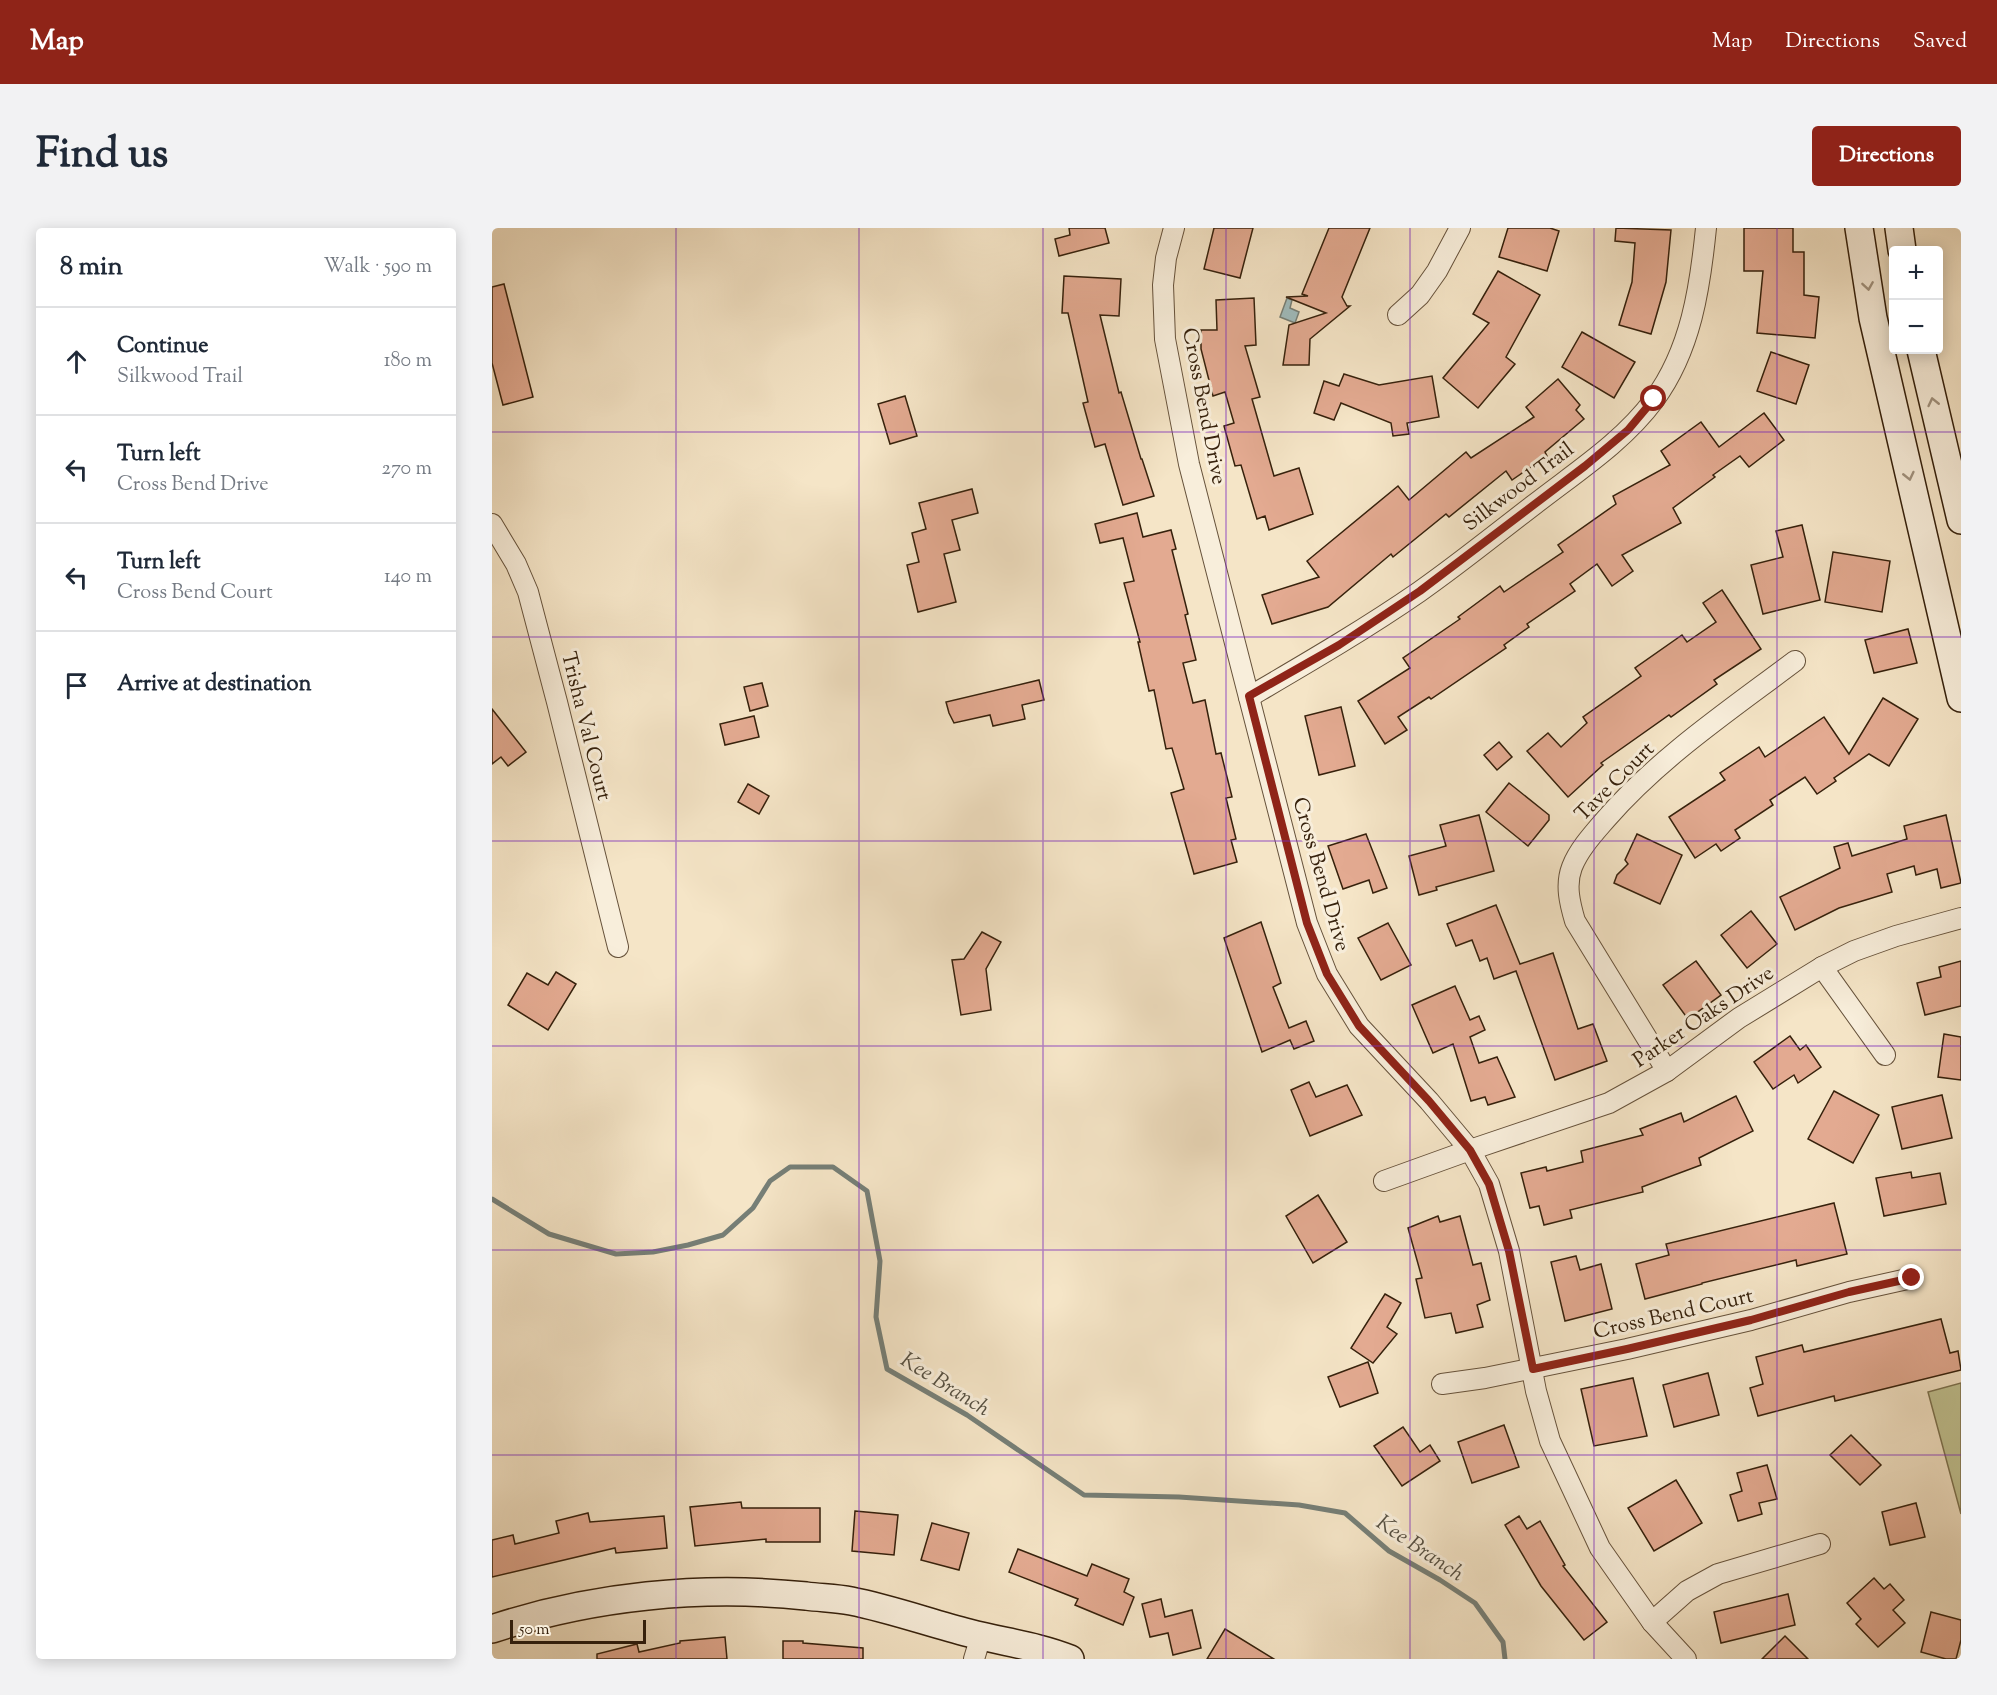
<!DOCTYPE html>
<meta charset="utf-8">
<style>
body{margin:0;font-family:"Sorts Mill Goudy",serif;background:#f2f2f3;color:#1f2937}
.controls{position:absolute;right:18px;top:18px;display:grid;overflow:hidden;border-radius:6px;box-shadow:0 3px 15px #0003}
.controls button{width:54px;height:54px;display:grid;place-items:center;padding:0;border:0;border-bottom:2px solid #e0e1e3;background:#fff;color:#1f2937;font:30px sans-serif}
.scale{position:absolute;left:18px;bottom:15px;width:136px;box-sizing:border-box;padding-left:6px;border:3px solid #36210c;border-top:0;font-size:16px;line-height:21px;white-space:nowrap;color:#36210c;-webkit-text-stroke:4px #f8eedb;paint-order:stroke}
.stop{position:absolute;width:18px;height:18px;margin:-14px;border:4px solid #8f2418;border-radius:50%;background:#fff}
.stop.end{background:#8f2418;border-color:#fff;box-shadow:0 2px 6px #0008}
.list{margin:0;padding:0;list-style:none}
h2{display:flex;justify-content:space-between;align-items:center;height:78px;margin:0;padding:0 24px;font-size:26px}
h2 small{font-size:20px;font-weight:400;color:#747a83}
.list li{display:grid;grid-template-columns:39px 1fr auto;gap:18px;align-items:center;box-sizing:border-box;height:108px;padding:0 24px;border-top:2px solid #e0e1e3}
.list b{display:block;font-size:22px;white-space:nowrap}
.list p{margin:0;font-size:20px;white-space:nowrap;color:#747a83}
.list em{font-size:20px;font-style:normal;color:#747a83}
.icon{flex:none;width:33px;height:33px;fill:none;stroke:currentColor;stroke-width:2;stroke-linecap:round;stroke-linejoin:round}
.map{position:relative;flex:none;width:1469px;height:1431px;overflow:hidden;border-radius:6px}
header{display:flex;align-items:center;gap:36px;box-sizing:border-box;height:84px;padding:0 30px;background:#8f2418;color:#fff}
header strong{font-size:28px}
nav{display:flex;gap:33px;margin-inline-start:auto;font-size:21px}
.intro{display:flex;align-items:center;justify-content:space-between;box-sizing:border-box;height:144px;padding:0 36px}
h1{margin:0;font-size:42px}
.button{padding:15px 27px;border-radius:6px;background:#8f2418;color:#fff;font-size:21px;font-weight:700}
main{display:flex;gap:36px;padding:0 36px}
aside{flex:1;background:#fff;border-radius:6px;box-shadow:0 3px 15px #0003}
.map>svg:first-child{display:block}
</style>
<header>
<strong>Map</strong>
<nav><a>Map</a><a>Directions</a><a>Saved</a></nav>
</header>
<div class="intro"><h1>Find us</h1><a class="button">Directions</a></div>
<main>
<aside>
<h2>8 min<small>Walk · 590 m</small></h2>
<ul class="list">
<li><svg class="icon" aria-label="ahead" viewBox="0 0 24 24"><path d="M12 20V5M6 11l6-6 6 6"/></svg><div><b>Continue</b><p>Silkwood Trail</p></div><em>180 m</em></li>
<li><svg class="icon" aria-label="left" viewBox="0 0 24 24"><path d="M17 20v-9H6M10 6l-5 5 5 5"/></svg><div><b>Turn left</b><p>Cross Bend Drive</p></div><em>270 m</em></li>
<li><svg class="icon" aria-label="left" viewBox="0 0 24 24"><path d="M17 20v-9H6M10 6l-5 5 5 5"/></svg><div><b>Turn left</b><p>Cross Bend Court</p></div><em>140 m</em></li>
<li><svg class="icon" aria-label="arrive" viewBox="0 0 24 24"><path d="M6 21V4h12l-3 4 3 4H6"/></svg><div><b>Arrive at destination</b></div></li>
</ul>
</aside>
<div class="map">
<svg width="1469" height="1431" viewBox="0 0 1469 1431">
<rect width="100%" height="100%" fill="#f5e5c7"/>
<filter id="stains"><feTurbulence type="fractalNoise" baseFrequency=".00333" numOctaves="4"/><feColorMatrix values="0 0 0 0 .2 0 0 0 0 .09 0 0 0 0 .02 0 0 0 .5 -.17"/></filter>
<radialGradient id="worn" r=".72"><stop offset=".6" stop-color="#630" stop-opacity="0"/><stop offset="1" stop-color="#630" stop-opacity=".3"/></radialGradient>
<!-- green -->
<path fill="#c1c392" stroke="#7c724f" stroke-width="1.5" d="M 1469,1155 L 1469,1286 L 1436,1164 Z"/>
<!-- water -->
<path fill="#a0bdbf" stroke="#767f77" stroke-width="1.5" d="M 795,70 L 800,72 L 798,80 L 807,84 L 803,95 L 788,89 Z"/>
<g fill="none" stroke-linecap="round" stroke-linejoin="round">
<!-- stream -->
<path stroke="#767f77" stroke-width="5" d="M 0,971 L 57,1006 L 124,1026 L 161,1024 L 196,1017 L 231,1007 L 261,980 L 278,953 L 298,939 L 341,939 L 375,963 L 388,1033 L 384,1089 L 395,1141 L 475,1187 L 592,1267 L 687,1269 L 807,1277 L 853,1285 L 897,1323 L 948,1352 L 983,1375 L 1011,1414 L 1013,1431"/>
</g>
<!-- building -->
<g fill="#e3aa91" stroke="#36210c" stroke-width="1.5">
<path d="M 577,0 L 613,0 L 617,15 L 567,28 L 563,11 L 578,7 Z"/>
<path d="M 722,0 L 761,0 L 748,50 L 712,41 Z"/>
<path d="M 837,0 L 878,0 L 850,69 L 855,78 L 858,78 L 818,111 L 817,137 L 791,137 L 797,97 L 834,85 L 794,69 L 816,68 L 810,66 Z"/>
<path d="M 1016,0 L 1058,0 L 1067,3 L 1055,43 L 1007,29 Z"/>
<path d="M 1124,0 L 1179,2 L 1174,54 L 1159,106 L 1127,97 L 1140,54 L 1143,15 L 1123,13 Z"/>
<path d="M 1252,0 L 1301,0 L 1301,24 L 1312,24 L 1312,67 L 1327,69 L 1323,110 L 1265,105 L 1271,43 L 1252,43 Z"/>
<path d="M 1006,43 L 1048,67 L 1014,129 L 1023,136 L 986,180 L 951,150 L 997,95 L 981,86 Z"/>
<path d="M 572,48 L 629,51 L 627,88 L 608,87 L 627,165 L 629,164 L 649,231 L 650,231 L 662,268 L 631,277 L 613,216 L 603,219 L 591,175 L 596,174 L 576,85 L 570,85 Z"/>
<path d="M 12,56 L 41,169 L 11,177 L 0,135 L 0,59 Z"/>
<path d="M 762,70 L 764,117 L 753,118 L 768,169 L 760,171 L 782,248 L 807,240 L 821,286 L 777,302 L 773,288 L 765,291 L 749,237 L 743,238 L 732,198 L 742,195 L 733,164 L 721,168 L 709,121 L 709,102 L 725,102 L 724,72 Z"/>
<path d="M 1090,104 L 1143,134 L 1122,170 L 1070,139 Z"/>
<path d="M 1279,124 L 1317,137 L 1304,176 L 1265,163 Z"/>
<path d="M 852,146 L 887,157 L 940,148 L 947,189 L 915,195 L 917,206 L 901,208 L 899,195 L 849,175 L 842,192 L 822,185 L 832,153 L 847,158 Z"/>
<path d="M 1066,151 L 1088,177 L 1084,182 L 1092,191 L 1053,224 L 1055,228 L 1020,252 L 1014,243 L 957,289 L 954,286 L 901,329 L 899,326 L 836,379 L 780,396 L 770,367 L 827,349 L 815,333 L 906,258 L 917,272 L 974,224 L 979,230 L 1042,189 L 1034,179 Z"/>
<path d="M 413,168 L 425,208 L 398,216 L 386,176 Z"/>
<path d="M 1272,185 L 1292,212 L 1257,239 L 1248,228 L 1221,247 L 1223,249 L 1181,280 L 1189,295 L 1130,327 L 1141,343 L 1120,358 L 1105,336 L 1078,356 L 1083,363 L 1035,396 L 1037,399 L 1012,417 L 1014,420 L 939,471 L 937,469 L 906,489 L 915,502 L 893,516 L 866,473 L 918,440 L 911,430 L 968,391 L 966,389 L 1008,358 L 1012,364 L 1071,324 L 1066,317 L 1124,276 L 1121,268 L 1178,237 L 1169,223 L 1209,194 L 1227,219 Z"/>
<path d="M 480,261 L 486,285 L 460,292 L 468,322 L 452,326 L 464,374 L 426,384 L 415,337 L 427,334 L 420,305 L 434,301 L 427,275 Z"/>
<path d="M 645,285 L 651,309 L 679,302 L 684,321 L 680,322 L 696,386 L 693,387 L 704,432 L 691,435 L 701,475 L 713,472 L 724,526 L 729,525 L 740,569 L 734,570 L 744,611 L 739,612 L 745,634 L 702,646 L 679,565 L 692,561 L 680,520 L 674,521 L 662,462 L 657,463 L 646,414 L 648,414 L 632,355 L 642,353 L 631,310 L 608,315 L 603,296 Z"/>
<path d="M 1310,297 L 1328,372 L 1271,386 L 1259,337 L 1291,329 L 1284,303 Z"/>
<path d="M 1341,324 L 1398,333 L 1390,384 L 1333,374 Z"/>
<path d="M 1230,362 L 1269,421 L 1222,452 L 1225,456 L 1179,489 L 1177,487 L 1109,535 L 1111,537 L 1076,569 L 1035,523 L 1056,505 L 1069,519 L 1095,495 L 1091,489 L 1149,448 L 1143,440 L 1190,407 L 1195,414 L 1224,394 L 1211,375 Z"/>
<path d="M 1416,401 L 1425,435 L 1382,445 L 1373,412 Z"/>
<path d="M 547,452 L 552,472 L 530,477 L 533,491 L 501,498 L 498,487 L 462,495 L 457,485 L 454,474 Z"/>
<path d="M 270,455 L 276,478 L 258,483 L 252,459 Z"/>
<path d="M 1391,470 L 1426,491 L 1397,538 L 1377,526 L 1342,550 L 1344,553 L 1325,566 L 1313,549 L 1278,572 L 1281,577 L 1243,602 L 1248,610 L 1229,623 L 1224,616 L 1203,630 L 1177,589 L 1233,552 L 1228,545 L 1267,519 L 1273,529 L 1332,489 L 1357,526 Z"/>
<path d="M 849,479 L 863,538 L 827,547 L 813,488 Z"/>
<path d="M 0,481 L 34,524 L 16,538 L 9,529 L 0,536 Z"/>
<path d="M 262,488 L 267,509 L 233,517 L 228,496 Z"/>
<path d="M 1007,514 L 1020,529 L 1005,542 L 992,527 Z"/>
<path d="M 1017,555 L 1057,587 L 1057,592 L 1036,618 L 994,584 Z"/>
<path d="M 256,556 L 277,568 L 267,586 L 246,574 Z"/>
<path d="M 987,587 L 1002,643 L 944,659 L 945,662 L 927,667 L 917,628 L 954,618 L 948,597 Z"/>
<path d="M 1454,587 L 1469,655 L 1449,660 L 1445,641 L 1424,647 L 1422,638 L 1395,646 L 1400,664 L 1347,680 L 1303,702 L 1288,669 L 1348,640 L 1342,619 L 1356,615 L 1360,628 L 1415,611 L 1412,598 Z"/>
<path d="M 874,606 L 895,660 L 881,665 L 877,652 L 851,661 L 836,618 Z"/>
<path d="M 1145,606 L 1190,627 L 1168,676 L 1122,655 L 1125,647 L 1136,636 L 1133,632 Z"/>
<path d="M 1004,677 L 1028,736 L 1061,725 L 1086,801 L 1101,796 L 1115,833 L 1063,852 L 1024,743 L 1002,751 L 995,730 L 988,733 L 980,712 L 964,718 L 955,696 Z"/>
<path d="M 1259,683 L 1285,716 L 1255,740 L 1229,707 Z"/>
<path d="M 769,694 L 789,755 L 781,759 L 797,800 L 814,793 L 822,813 L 802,821 L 798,812 L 770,824 L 732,710 Z"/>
<path d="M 896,695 L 919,737 L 889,752 L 866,710 Z"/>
<path d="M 490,704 L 509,714 L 494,741 L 499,782 L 469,787 L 460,732 L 472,731 Z"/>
<path d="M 1204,733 L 1229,767 L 1196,791 L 1171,757 Z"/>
<path d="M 1469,733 L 1469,778 L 1433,787 L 1425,755 L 1449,749 L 1447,739 Z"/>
<path d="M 64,744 L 84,756 L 56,802 L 16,777 L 35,745 L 56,757 Z"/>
<path d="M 963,758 L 978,792 L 987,788 L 993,802 L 978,809 L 987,835 L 1005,829 L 1023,869 L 996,877 L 993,869 L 979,873 L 961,816 L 941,825 L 920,777 Z"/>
<path d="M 1452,806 L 1469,809 L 1469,852 L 1446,849 Z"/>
<path d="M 1298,808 L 1308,822 L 1314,817 L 1329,839 L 1306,855 L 1302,847 L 1281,861 L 1262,834 Z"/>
<path d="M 817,854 L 824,869 L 855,857 L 870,887 L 818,908 L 799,862 Z"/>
<path d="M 1342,863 L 1387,887 L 1361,935 L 1316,911 Z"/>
<path d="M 1450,867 L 1460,910 L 1410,921 L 1400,879 Z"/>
<path d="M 1244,868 L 1261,903 L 1207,930 L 1209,937 L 1150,959 L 1151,964 L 1078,982 L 1080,990 L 1052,997 L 1047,978 L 1038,980 L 1029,945 L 1054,939 L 1055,943 L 1091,934 L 1089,923 L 1151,907 L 1148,901 L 1189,885 L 1192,894 Z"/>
<path d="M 1419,944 L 1420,950 L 1448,945 L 1454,976 L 1392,988 L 1384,950 Z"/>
<path d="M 826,967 L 855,1014 L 821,1035 L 794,988 Z"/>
<path d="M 1342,975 L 1355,1026 L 1305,1038 L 1304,1032 L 1210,1055 L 1210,1056 L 1153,1071 L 1144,1036 L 1177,1027 L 1174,1016 Z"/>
<path d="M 946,988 L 948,994 L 968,988 L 981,1037 L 989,1035 L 998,1072 L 985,1077 L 991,1099 L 964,1105 L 959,1085 L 933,1090 L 924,1051 L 930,1050 L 916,1000 Z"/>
<path d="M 1084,1028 L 1088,1042 L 1109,1036 L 1120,1081 L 1073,1093 L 1059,1034 Z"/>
<path d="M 893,1066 L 909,1075 L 895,1099 L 905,1106 L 881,1135 L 859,1120 Z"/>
<path d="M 1449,1091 L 1458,1125 L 1466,1123 L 1469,1142 L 1343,1173 L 1342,1168 L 1266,1188 L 1258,1160 L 1271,1156 L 1264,1129 L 1310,1117 L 1312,1124 Z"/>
<path d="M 876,1134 L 886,1165 L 848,1179 L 836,1149 Z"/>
<path d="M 1216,1145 L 1227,1187 L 1182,1199 L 1171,1157 Z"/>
<path d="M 1141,1150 L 1155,1208 L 1102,1218 L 1089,1161 Z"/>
<path d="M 1012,1197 L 1027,1239 L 980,1255 L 966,1214 Z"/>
<path d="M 911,1199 L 928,1224 L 938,1217 L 948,1233 L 910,1258 L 882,1218 Z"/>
<path d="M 1359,1207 L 1389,1237 L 1368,1257 L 1338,1227 Z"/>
<path d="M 1275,1237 L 1285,1271 L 1267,1275 L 1270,1286 L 1246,1293 L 1238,1267 L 1250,1263 L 1245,1245 Z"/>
<path d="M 1184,1252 L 1210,1295 L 1162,1323 L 1136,1280 Z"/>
<path d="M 249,1274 L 250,1280 L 328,1280 L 328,1314 L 274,1314 L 274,1311 L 203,1318 L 198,1279 Z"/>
<path d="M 1424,1275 L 1433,1309 L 1398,1317 L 1390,1284 Z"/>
<path d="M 363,1283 L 406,1287 L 402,1327 L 360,1323 Z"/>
<path d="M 96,1285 L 98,1294 L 172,1288 L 175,1320 L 124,1325 L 123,1320 L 0,1349 L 0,1312 L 21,1307 L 23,1316 L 67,1305 L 64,1293 Z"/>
<path d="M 1027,1288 L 1035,1301 L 1048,1293 L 1073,1337 L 1071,1338 L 1115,1394 L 1092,1412 L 1049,1358 L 1013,1297 Z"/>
<path d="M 440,1295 L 477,1305 L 467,1342 L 429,1332 Z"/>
<path d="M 526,1321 L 595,1348 L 600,1336 L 637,1351 L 632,1364 L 642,1369 L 631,1397 L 583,1377 L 586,1371 L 517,1344 Z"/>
<path d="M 1382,1350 L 1392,1361 L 1398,1356 L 1412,1372 L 1401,1382 L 1413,1395 L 1386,1419 L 1364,1396 L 1369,1391 L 1355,1375 Z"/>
<path d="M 1296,1366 L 1303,1397 L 1229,1415 L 1222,1384 Z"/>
<path d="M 669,1371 L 673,1389 L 700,1382 L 709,1420 L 681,1427 L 676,1405 L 658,1409 L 650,1376 Z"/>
<path d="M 1439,1384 L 1469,1392 L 1469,1412 L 1464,1431 L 1454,1431 L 1429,1424 Z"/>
<path d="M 733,1401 L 782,1431 L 715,1431 Z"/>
<path d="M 1293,1408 L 1316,1431 L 1270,1431 Z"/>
<path d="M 233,1409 L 235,1431 L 105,1431 L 105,1426 L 145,1416 L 147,1424 L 188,1415 L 188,1413 Z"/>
<path d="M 291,1413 L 311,1413 L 311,1415 L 371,1420 L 371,1431 L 291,1431 Z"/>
</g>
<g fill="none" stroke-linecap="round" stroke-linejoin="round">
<!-- street casing -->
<g stroke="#66523b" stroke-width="22">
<g id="street">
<path d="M 682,0 L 674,30 L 671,57 L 673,111 L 697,236 L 815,695 L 835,746 L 867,798 L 937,873 L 978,922 L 997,956 L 1017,1023 L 1044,1163 L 1058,1213 L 1108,1320 L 1160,1394 L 1194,1431"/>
<path d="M 906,87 L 928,67 L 945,43 L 968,0"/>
<path d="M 0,296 L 24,336 L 36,364 L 65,474 L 126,719"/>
<path d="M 757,469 C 815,435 872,402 927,364 C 967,336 1005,305 1043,276 C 1084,244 1131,214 1162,172 C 1199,122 1208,60 1214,0"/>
<path d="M 1330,739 L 1393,827"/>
<path d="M 1175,843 L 1083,693 C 1078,676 1073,657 1080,639 C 1087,621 1102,605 1114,591 C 1168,529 1238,482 1303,433"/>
<path d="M 892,953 L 978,922 L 1117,875 L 1175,843 L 1247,790 L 1330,739 L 1362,723 L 1404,708 L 1469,690"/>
<path d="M 950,1156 L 993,1150 L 1135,1121 L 1259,1092 L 1357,1064 L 1420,1050"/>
<path d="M 1160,1394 L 1195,1363 L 1226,1346 L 1328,1316"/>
<path d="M 482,1431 L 489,1408"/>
</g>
</g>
<!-- secondary casing -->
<g stroke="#36210c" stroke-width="30">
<g id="secondary">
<path d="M 1367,0 L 1381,90 L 1469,470"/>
<path d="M 1407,0 L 1410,22"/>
<path d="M 1429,122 L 1469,292"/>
<path d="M 0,1401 C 99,1368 210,1357 314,1368 C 329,1370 344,1370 359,1373 C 399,1381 438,1395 477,1405 C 511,1414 546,1418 578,1431"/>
</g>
</g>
<!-- street -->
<use href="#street" stroke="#f8eedb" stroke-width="20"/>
<!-- secondary -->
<use href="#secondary" stroke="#f8eedb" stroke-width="27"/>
</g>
<!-- one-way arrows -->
<defs><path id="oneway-chevron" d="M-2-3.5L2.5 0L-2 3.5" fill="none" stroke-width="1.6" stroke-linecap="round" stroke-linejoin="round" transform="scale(1.5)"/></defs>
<g stroke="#a1927e">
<use href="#oneway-chevron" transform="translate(1376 58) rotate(81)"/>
<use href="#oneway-chevron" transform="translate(1441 174) rotate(-103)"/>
<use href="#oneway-chevron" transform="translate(1417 248) rotate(77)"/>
</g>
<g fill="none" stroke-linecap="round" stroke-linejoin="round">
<!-- route -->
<path stroke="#8f2418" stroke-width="8" d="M 1162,171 L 1136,202 L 1093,238 L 928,363 L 847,417 L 757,468 L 815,695 L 835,746 L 867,798 L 937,873 L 978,922 L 997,956 L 1017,1023 L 1041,1141 L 1135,1121 L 1259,1092 L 1357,1064 L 1420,1050"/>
</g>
<!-- grid -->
<path fill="none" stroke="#7b2cbf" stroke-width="1.5" stroke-opacity="0.55" d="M 184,0 L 184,1431M 367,0 L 367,1431M 551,0 L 551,1431M 734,0 L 734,1431M 918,0 L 918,1431M 1102,0 L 1102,1431M 1285,0 L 1285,1431M 0,204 L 1469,204M 0,409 L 1469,409M 0,613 L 1469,613M 0,818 L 1469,818M 0,1022 L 1469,1022M 0,1227 L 1469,1227"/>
<g text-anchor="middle" stroke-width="6" stroke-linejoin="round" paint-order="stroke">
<!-- street labels -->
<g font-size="21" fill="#36210c" stroke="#f8eedb">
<text transform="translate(713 178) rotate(79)" y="7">Cross Bend Drive</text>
<text transform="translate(1026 258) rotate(-37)" y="7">Silkwood Trail</text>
<text transform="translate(95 498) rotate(76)" y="7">Trisha Val Court</text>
<text transform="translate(1122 553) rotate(-45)" y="7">Tave Court</text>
<text transform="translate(830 646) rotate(74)" y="7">Cross Bend Drive</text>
<text transform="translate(1211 788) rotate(-34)" y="7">Parker Oaks Drive</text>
<text transform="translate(1181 1085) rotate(-13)" y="7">Cross Bend Court</text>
</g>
<!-- water labels -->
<g font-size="22" font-style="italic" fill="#565042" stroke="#f8eedb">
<text transform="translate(454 1155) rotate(32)" y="8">Kee Branch</text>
<text transform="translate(929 1319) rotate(34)" y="8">Kee Branch</text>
</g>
</g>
<rect width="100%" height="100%" filter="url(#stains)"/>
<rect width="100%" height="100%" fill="url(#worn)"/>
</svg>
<div class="controls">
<button>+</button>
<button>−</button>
</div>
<div class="scale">50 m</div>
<div class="stop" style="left:1162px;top:171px"></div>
<div class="stop end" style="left:1420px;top:1050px"></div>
</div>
</main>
